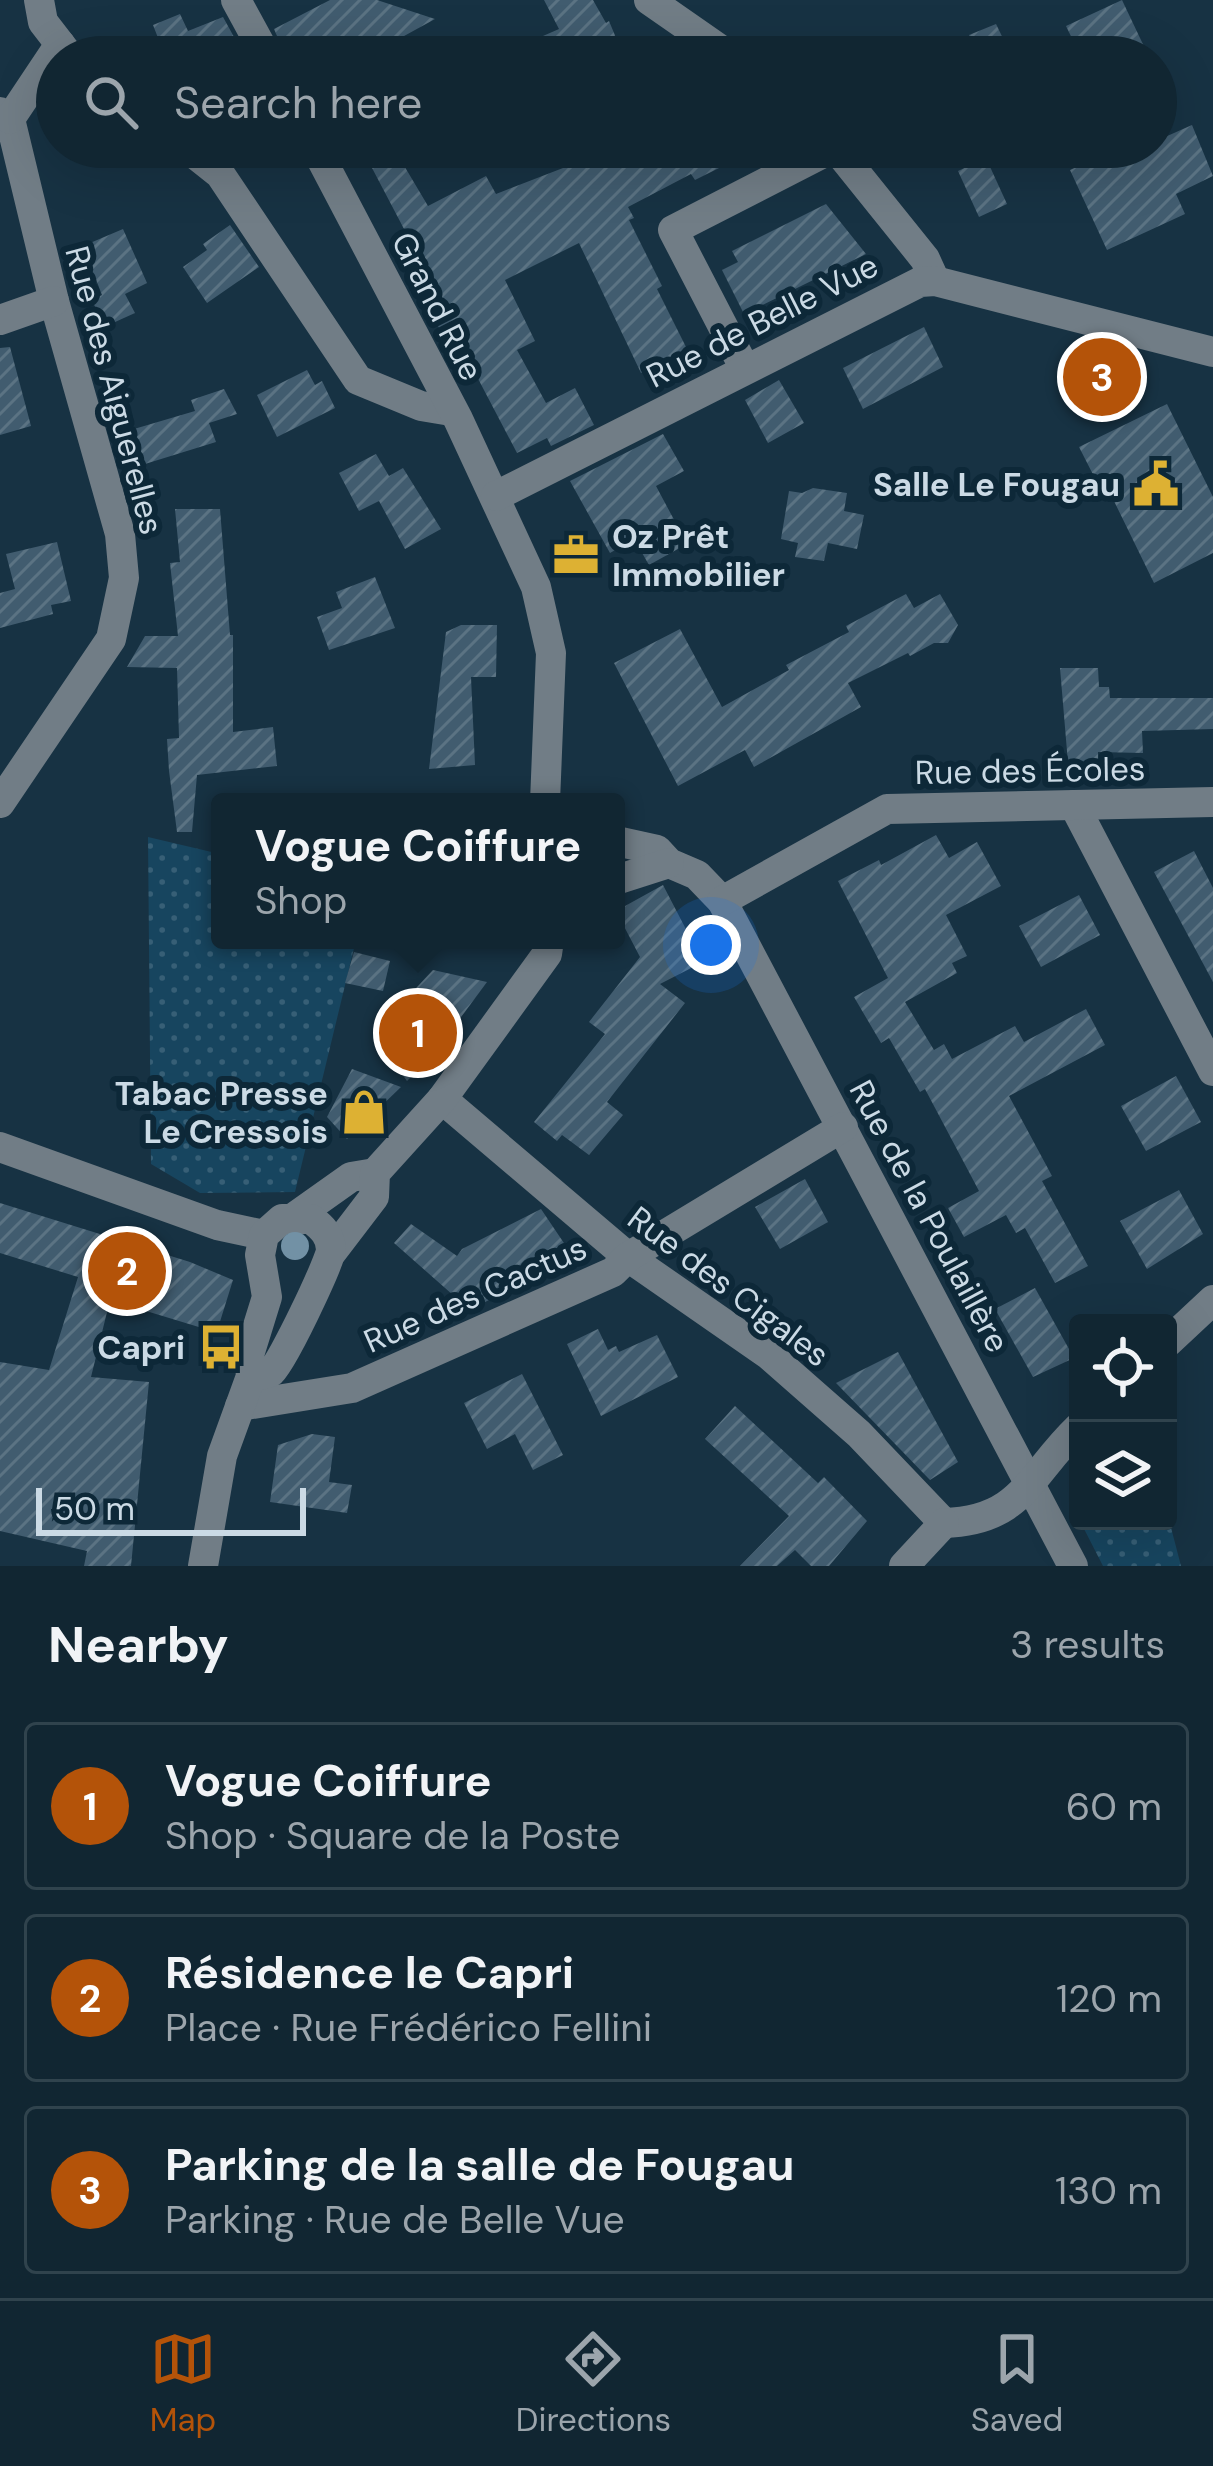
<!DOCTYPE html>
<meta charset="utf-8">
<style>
body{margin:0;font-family:"DM Sans",sans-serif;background:#1e323e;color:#f1f3f6}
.controls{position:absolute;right:36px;bottom:36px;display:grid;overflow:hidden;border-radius:12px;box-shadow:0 12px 48px #0002}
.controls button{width:108px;height:108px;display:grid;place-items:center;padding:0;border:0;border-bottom:3px solid #30434d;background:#112632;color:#f1f3f6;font:60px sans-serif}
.scale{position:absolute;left:36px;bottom:30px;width:270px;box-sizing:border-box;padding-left:12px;border:6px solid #cbdae5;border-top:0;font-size:33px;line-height:42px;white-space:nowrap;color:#cbdae5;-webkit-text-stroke:9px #0d2838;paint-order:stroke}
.you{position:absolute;left:711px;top:945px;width:42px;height:42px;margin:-30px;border:9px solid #fff;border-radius:50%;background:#1a73e8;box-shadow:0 0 0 18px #1a73e833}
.badge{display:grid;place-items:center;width:78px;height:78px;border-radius:50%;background:#b45309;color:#fff;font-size:39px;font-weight:700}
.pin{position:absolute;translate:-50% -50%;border:6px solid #fff;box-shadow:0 3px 12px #0006}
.popup{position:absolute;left:211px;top:793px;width:414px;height:156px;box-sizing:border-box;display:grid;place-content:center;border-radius:12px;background:#112632;filter:drop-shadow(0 3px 9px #0005);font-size:39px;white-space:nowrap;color:#9ca5ac}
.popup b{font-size:45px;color:#f1f3f6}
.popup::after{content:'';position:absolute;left:50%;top:100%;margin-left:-24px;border:24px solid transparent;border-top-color:#112632}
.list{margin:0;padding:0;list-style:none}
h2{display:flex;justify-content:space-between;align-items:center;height:156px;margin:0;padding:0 48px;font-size:51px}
h2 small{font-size:39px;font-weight:400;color:#9ca5ac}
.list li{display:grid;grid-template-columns:78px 1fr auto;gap:36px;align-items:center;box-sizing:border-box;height:168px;margin:0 24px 24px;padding:0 24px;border:3px solid #30434d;border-radius:12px}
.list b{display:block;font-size:45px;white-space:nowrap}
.list p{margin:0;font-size:39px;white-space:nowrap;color:#9ca5ac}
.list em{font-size:39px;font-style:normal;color:#9ca5ac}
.icon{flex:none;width:66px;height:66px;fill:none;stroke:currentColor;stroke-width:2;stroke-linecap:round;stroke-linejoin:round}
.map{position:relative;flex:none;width:1213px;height:1566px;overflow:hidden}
.search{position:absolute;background:#112632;box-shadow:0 12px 48px #0002;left:36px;right:36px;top:36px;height:132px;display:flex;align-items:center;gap:30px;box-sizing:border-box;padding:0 42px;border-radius:66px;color:#9ca5ac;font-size:45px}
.sheet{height:732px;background:#112632}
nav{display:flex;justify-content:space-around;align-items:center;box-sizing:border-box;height:168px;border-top:3px solid #30434d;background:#112632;font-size:33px;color:#9ca5ac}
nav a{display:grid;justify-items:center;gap:6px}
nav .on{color:#b45309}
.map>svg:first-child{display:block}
</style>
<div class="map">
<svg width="1213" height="1566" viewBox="0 0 1213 1566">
<defs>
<pattern id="grass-dots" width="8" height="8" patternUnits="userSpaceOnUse" patternTransform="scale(3)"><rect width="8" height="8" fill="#17455f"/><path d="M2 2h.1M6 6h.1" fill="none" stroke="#375f76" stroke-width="1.8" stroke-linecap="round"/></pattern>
<pattern id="building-hatch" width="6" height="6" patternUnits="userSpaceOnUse" patternTransform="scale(3)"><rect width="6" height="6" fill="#415c6f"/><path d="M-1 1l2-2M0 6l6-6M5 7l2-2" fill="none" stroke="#5b7383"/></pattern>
</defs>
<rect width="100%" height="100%" fill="#173243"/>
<!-- grass -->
<g fill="url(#grass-dots)">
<path d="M 148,837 L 220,854 L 220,940 L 356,940 L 295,1192 L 200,1193 L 151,1164 Z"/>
<path d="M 1168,1516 L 1181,1566 L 1103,1566 L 1080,1521 L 1168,1521 Z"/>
</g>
<!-- building -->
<g fill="url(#building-hatch)">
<path d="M 330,0 L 377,0 L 435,19 L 366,57 L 286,57 L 274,29 Z"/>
<path d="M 544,0 L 593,0 L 606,23 L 609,21 L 624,57 L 495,57 L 559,29 Z"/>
<path d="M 1122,0 L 1149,57 L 1081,57 L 1066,26 Z"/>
<path d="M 180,14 L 188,31 L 223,17 L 245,57 L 127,57 L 160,43 L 153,25 Z"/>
<path d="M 996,24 L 1012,57 L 978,57 L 969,35 Z"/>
<path d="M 1192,125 L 1213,176 L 1176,194 L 1185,214 L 1107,250 L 1070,170 L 1120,147 L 1156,147 L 1156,141 Z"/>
<path d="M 361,147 L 393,147 L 428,206 L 486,176 L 496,194 L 563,168 L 554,147 L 761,147 L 695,180 L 691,174 L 628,207 L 634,218 L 629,220 L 662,286 L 657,289 L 687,349 L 641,373 L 579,243 L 505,280 L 535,341 L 517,350 L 546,403 L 575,388 L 594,425 L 551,446 L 547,438 L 517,453 L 474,371 L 463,372 L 432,315 L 446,309 Z"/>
<path d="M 986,158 L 1007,204 L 979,217 L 958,171 Z"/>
<path d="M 826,204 L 866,254 L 744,314 L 722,270 L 738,262 L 732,251 Z"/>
<path d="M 230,225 L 259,267 L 207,303 L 183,267 L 207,250 L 203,244 Z"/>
<path d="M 123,229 L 147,283 L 125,294 L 135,313 L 104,327 L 92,300 L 102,295 L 83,246 Z"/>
<path d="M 924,327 L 943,367 L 863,409 L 843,368 Z"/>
<path d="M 10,347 L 31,426 L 0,435 L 0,348 Z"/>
<path d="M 307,370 L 315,385 L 322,381 L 335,408 L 277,437 L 257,395 Z"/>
<path d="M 779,380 L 804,423 L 768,443 L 745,400 Z"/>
<path d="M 224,389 L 237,414 L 209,423 L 216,442 L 145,464 L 134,429 L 195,411 L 191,400 Z"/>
<path d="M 1167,404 L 1213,497 L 1213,553 L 1154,583 L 1113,499 L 1107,502 L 1079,447 Z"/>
<path d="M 663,434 L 684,471 L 656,486 L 687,544 L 649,565 L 634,539 L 610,553 L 570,481 Z"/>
<path d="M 376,454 L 389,476 L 403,468 L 441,529 L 405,549 L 379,501 L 359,511 L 339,473 Z"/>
<path d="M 813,488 L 847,493 L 844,511 L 864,515 L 857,549 L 828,543 L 824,561 L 795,557 L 798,543 L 781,539 L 789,491 L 802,493 Z"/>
<path d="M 175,509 L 220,509 L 230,635 L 233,635 L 233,732 L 273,727 L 277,766 L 197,775 L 192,832 L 177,832 L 169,771 L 167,739 L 179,738 L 177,668 L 127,667 L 145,636 L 178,636 L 170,563 L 180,562 Z"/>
<path d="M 57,542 L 71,601 L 51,605 L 53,614 L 0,628 L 0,593 L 15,589 L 6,554 Z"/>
<path d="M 375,577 L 395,628 L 329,650 L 317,617 L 342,608 L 336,592 Z"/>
<path d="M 906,594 L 914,608 L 940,594 L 958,625 L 948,643 L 934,643 L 910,656 L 908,653 L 848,683 L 861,707 L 754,767 L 745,750 L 678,786 L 614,663 L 680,629 L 722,707 L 789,670 L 786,665 L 849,632 L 846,626 Z"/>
<path d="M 461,625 L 497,625 L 496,677 L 471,677 L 475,765 L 429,769 L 446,632 Z"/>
<path d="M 1060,668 L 1098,668 L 1099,687 L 1109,687 L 1110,698 L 1213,698 L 1213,729 L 1142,731 L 1143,753 L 1098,752 L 1098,762 L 1068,763 Z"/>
<path d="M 936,835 L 949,858 L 977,842 L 1001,886 L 946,915 L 967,956 L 952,963 L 957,973 L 905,1002 L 934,1050 L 944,1044 L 952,1059 L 1015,1026 L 1024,1042 L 1086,1009 L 1105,1045 L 1009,1096 L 1052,1176 L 1042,1181 L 1088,1266 L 1055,1283 L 1025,1228 L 1016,1233 L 1006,1215 L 964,1237 L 948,1208 L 979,1191 L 925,1089 L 920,1092 L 889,1038 L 881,1043 L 854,997 L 888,978 L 838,881 L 879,860 L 881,865 Z"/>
<path d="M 1194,851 L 1213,888 L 1213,982 L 1154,872 Z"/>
<path d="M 663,885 L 703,962 L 660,984 L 685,1003 L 607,1102 L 623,1115 L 589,1155 L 562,1135 L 557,1141 L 534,1122 L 605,1034 L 589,1022 L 640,957 L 616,911 Z"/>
<path d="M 1079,895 L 1100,935 L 1041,967 L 1019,926 Z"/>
<path d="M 354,952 L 390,961 L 383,991 L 345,983 Z"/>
<path d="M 433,970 L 487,982 L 433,1055 L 407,1081 L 373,1034 Z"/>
<path d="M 352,1069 L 401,1087 L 347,1139 L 327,1117 Z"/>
<path d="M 1176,1076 L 1201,1122 L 1146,1151 L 1121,1106 Z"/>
<path d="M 805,1179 L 828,1222 L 780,1249 L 755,1207 Z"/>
<path d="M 1179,1190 L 1203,1234 L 1147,1269 L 1120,1221 Z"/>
<path d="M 0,1203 L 190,1262 L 233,1280 L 218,1328 L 203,1324 L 202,1328 L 110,1300 L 91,1377 L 149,1382 L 131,1566 L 84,1566 L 87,1551 L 0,1531 L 0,1362 L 49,1370 L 78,1277 L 0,1253 Z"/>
<path d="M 541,1209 L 572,1255 L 503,1287 L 508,1290 L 470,1310 L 394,1243 L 411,1224 L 457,1256 L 462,1249 Z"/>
<path d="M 1035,1288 L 1074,1358 L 1033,1377 L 995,1309 Z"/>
<path d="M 598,1329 L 608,1350 L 616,1346 L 619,1352 L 657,1335 L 678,1377 L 601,1416 L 567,1344 Z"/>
<path d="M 898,1352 L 958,1462 L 930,1480 L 836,1383 Z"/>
<path d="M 522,1374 L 563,1455 L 533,1470 L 515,1434 L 487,1449 L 464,1403 Z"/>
<path d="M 735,1406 L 818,1483 L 824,1477 L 867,1521 L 829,1566 L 811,1566 L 795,1550 L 777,1566 L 740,1566 L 789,1516 L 705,1439 Z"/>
<path d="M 312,1434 L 335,1437 L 329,1482 L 352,1485 L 347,1513 L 270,1502 L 278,1445 Z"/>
</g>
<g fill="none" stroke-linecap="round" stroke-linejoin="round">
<!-- minor -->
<g stroke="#717d86" stroke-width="30">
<path d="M 39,0 L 43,22 L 70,57"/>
<path d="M 236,0 L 267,57"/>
<path d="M 649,0 L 731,57"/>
<path d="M 0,112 L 10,119 L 54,301 L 120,534 L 124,578 L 111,639 L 0,803"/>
<path d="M 10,119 L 60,44"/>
<path d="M 186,147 L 220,174 L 358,380 L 421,406 L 451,411"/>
<path d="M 315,147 L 458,419 L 536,587 L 551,653 L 545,802"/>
<path d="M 835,147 L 925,259 L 935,281"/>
<path d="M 0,320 L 54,301"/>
<path d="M 745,369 L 673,230 L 835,147"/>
<path d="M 496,496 L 920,282 L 935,281 L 1213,352"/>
<path d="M 1074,805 L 1213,1071"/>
<path d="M 616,841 L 657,850 L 669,863 L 697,875 L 722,901 L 1073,1566"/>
<path d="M 616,880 L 669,863"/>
<path d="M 722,901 L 887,809 L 1213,802"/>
<path d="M 442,1099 L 628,1257 L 769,1355 L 859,1434 L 944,1523 C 1022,1521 1029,1475 1078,1428"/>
<path d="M 0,1147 L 217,1225 L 264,1235"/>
<path d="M 296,1216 L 351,1177 L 375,1173"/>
<path d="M 332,1252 L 374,1197 L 375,1173 L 442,1099 L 547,954 L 549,940"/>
<path d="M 1168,1342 L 1213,1300"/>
<path d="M 240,1406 L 352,1388 L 613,1272 L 628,1257 L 843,1127"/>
<path d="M 203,1566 L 222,1456 L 251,1376 L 249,1355 L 267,1297 L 260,1255 L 264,1235 L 282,1219 L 311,1219 C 322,1227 331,1236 331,1250 C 331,1260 280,1367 271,1372 C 265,1375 258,1375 251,1376"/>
<path d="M 904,1566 L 944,1523"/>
</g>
</g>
<!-- trees -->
<circle fill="#7291a5" cx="295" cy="1246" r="14"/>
<!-- icons -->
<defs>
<g id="civic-bare" transform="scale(3.6)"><path d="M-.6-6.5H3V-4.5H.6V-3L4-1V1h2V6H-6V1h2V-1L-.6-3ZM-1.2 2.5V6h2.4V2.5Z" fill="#ddb133" stroke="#0d2838" stroke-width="2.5" paint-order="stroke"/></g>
<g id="office-bare" transform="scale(3.6)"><path d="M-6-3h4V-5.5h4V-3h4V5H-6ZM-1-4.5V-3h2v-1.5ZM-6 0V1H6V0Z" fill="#ddb133" stroke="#0d2838" stroke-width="2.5" paint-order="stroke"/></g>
<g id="shop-bare" transform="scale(3.6)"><path d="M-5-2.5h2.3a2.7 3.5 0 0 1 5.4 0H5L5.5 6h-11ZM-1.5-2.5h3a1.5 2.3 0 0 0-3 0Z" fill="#ddb133" stroke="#0d2838" stroke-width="2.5" paint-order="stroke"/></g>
<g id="bus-bare" transform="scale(3.6)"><path d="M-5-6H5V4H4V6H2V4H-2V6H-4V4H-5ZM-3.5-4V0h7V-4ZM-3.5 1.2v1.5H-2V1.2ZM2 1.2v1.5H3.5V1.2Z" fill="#ddb133" stroke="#0d2838" stroke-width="2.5" paint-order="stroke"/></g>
</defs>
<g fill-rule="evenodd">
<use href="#civic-bare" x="1156" y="484"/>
<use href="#office-bare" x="576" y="555"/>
<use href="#shop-bare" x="364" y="1112"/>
<use href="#bus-bare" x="221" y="1347"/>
</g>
<g text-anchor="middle" stroke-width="12" stroke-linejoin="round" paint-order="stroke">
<!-- street labels -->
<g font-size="33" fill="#cbdae5" stroke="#0d2838">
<text transform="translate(438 306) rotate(63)" y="12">Grand Rue</text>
<text transform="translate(762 320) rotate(-27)" y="12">Rue de Belle Vue</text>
<text transform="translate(115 390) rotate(75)" y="12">Rue des Aiguerelles</text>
<text transform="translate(1030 770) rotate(-1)" y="12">Rue des Écoles</text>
<text transform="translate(930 1216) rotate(62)" y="12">Rue de la Poulaillère</text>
<text transform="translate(729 1286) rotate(37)" y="12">Rue des Cigales</text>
<text transform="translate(475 1294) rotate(-24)" y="12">Rue des Cactus</text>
</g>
<!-- poi labels -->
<g font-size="33" font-weight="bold" fill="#cbdae5" stroke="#0d2838" text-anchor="end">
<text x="1120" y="496">Salle Le Fougau</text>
<text x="612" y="548" text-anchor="start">Oz Prêt<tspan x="612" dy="38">Immobilier</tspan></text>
<text x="328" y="1105">Tabac Presse<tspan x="328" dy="38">Le Cressois</tspan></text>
<text x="185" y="1359">Capri</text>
</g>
</g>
</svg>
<div class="controls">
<button><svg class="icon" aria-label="locate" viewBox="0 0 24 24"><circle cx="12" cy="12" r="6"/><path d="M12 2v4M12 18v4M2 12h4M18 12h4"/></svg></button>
<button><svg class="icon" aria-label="layers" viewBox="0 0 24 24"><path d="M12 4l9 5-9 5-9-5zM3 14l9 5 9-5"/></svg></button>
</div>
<div class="scale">50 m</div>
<div class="you"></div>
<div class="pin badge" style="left:418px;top:1033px">1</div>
<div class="popup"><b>Vogue Coiffure</b>Shop</div>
<div class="pin badge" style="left:127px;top:1271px">2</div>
<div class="pin badge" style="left:1102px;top:377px">3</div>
<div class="search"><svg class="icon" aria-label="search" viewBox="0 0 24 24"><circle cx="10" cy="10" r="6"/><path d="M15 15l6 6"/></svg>Search here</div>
</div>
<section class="sheet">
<h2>Nearby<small>3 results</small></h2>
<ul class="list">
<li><span class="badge">1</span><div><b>Vogue Coiffure</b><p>Shop · Square de la Poste</p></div><em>60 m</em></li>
<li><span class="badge">2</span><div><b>Résidence le Capri</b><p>Place · Rue Frédérico Fellini</p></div><em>120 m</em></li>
<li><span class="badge">3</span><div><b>Parking de la salle de Fougau</b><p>Parking · Rue de Belle Vue</p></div><em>130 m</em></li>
</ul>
</section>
<nav>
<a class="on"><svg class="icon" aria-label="map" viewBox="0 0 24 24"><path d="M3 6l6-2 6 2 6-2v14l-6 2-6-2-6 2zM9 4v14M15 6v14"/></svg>Map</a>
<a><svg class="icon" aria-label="directions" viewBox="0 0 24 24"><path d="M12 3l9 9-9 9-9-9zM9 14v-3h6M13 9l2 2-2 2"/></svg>Directions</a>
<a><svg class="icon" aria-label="saved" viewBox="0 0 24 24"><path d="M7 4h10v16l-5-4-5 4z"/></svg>Saved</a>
</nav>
